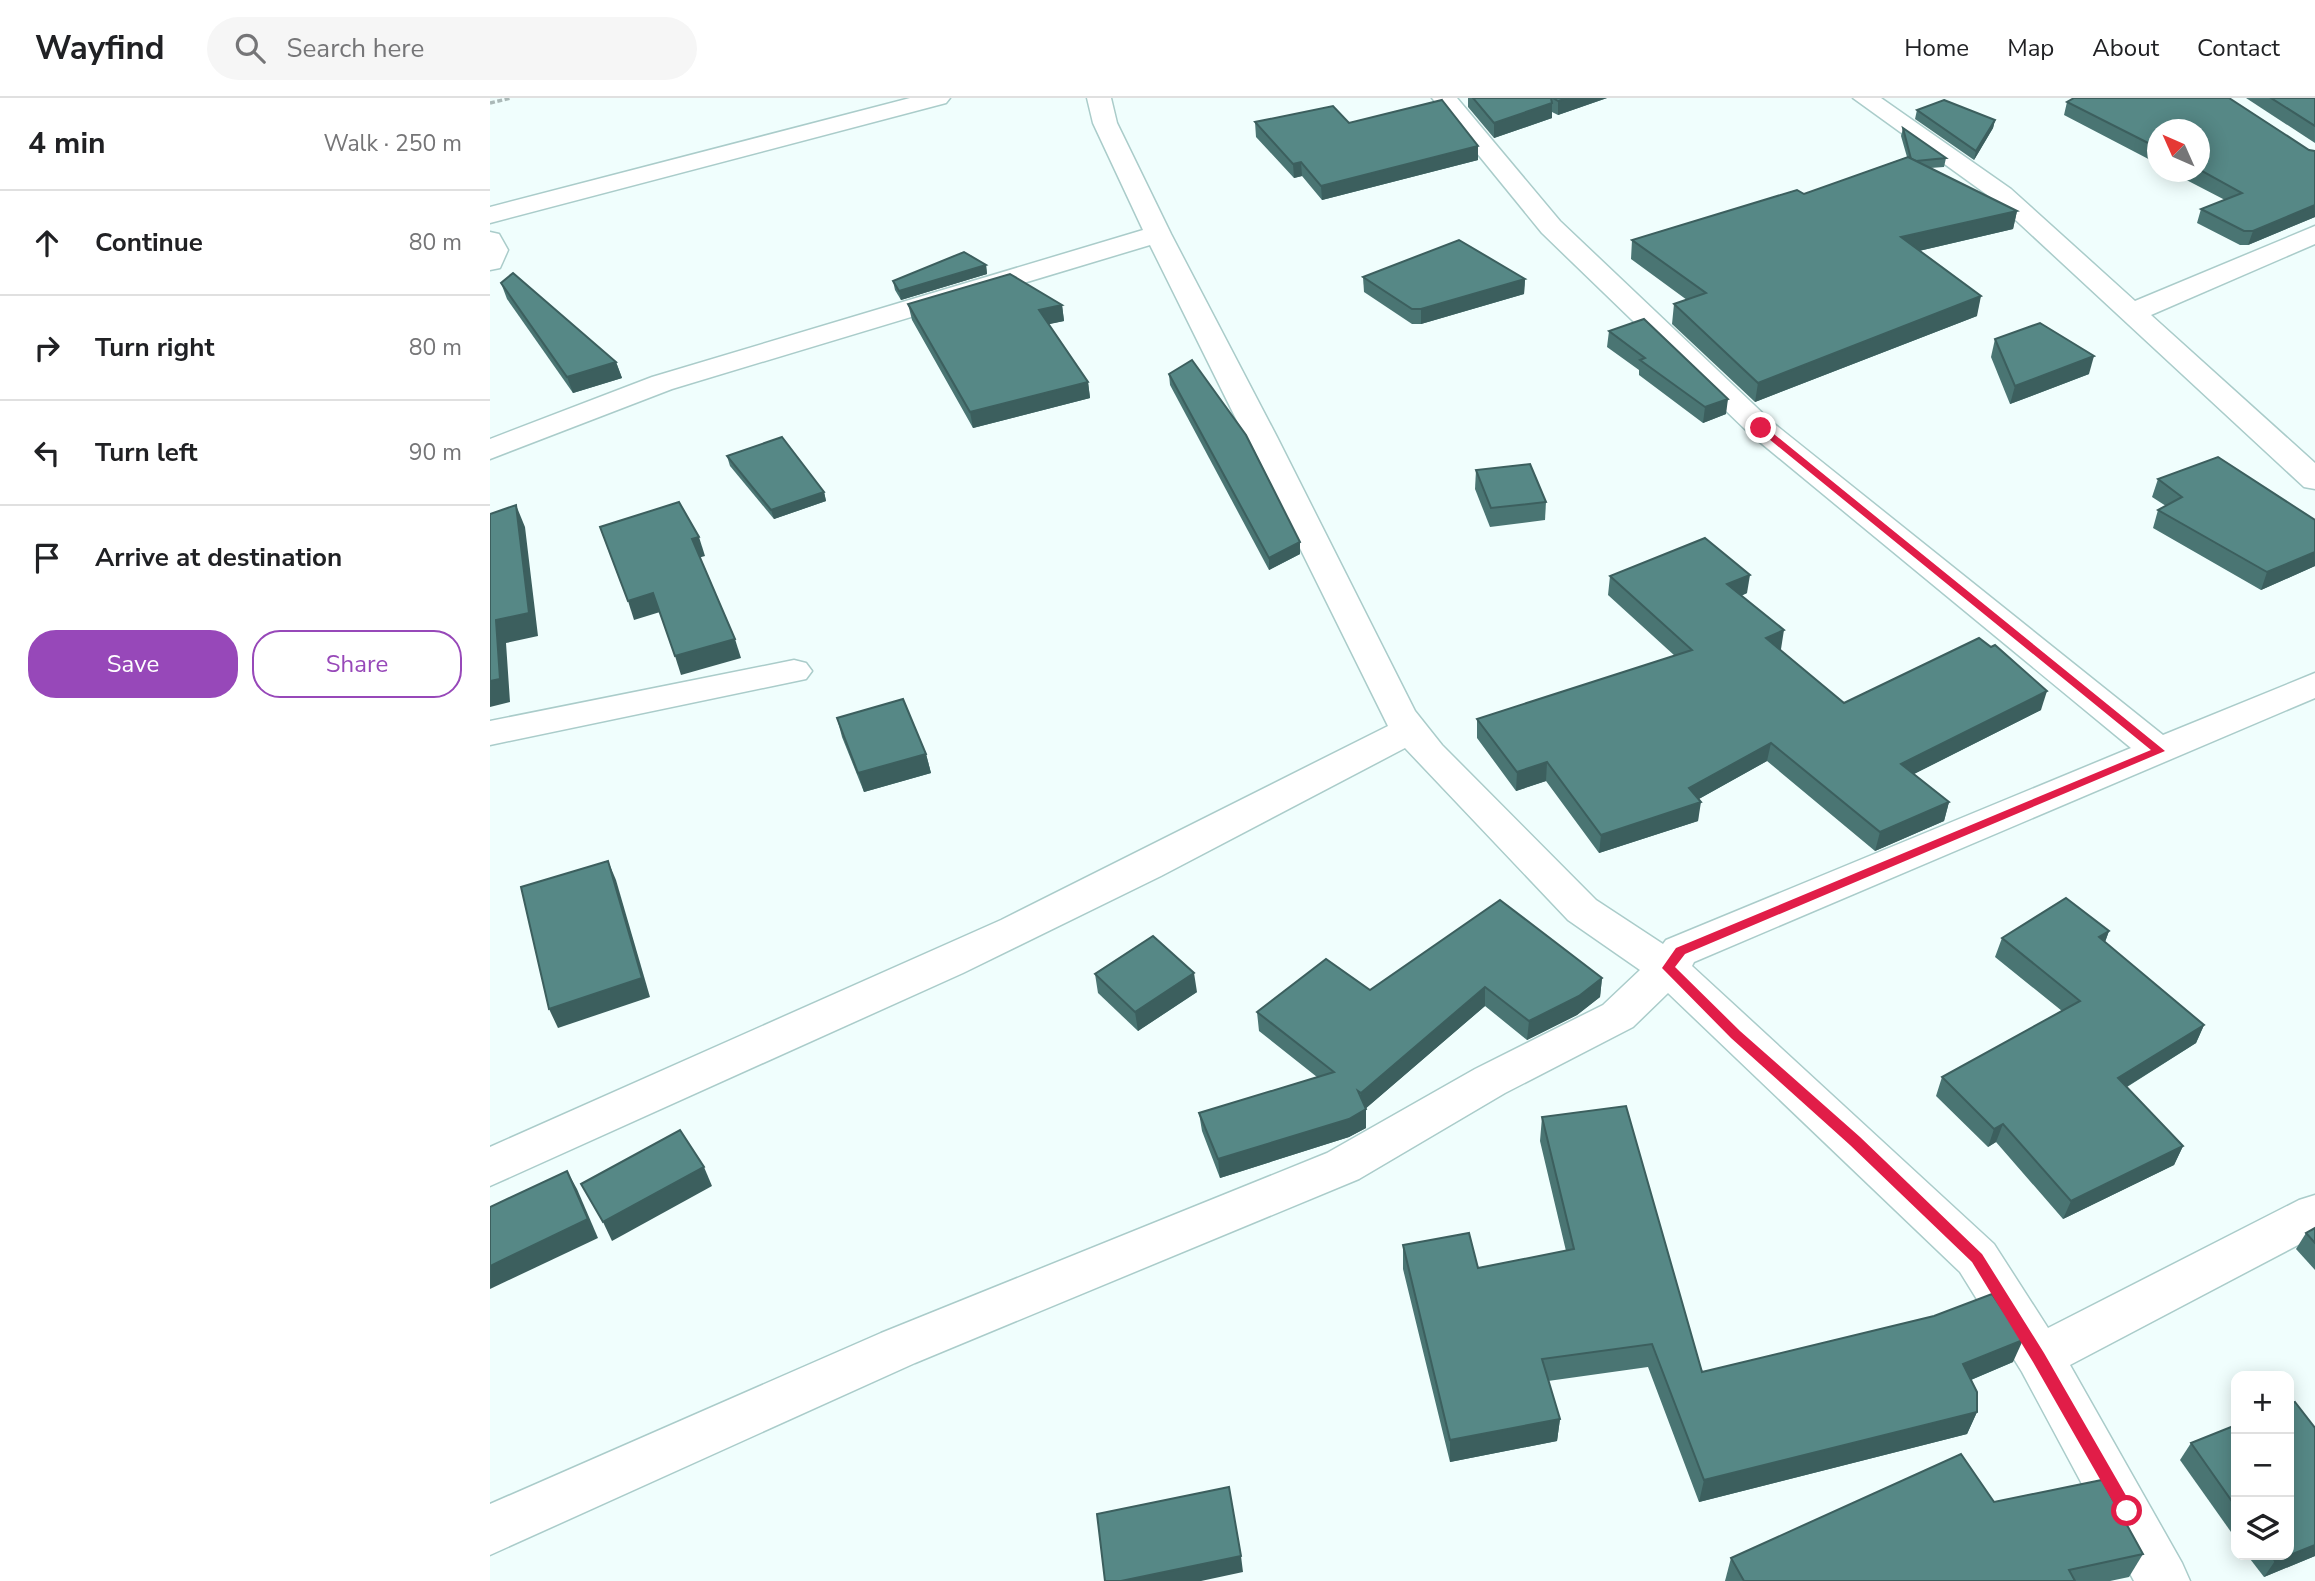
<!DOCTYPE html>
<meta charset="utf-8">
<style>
body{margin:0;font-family:"Nunito Sans",sans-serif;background:#f6f6f6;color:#202124}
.controls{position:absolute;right:21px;bottom:21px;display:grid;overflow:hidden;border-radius:14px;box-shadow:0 4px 18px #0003}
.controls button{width:63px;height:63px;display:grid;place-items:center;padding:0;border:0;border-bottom:2px solid #e0e0e0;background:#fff;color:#202124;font:35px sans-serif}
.compass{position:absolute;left:1657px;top:21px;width:63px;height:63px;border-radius:50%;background:#fff;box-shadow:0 4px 18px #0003;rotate:315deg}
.stop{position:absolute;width:21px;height:21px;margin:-16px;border:5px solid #e11d48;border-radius:50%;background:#fff}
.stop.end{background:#e11d48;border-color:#fff;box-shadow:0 2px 7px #0008}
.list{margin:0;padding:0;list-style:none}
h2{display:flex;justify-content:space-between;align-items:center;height:91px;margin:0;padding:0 28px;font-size:30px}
h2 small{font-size:23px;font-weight:400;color:#757577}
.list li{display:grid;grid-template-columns:46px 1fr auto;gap:21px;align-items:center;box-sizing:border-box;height:105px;padding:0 28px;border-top:2px solid #e0e0e0}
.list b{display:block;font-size:26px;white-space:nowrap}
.list em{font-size:23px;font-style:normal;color:#757577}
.actions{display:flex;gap:14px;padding:21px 28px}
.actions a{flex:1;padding:16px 0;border:2px solid #9748b9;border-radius:28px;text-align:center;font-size:24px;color:#9748b9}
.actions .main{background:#9748b9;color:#fff}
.icon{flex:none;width:38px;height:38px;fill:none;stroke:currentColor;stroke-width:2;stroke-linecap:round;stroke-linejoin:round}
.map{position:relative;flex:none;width:1825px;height:1483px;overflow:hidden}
header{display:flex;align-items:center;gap:42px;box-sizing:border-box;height:98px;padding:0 35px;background:#fff;border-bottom:2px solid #e0e0e0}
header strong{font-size:33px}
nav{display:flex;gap:38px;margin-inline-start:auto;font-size:24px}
.search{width:490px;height:63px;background:#f6f6f6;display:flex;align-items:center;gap:18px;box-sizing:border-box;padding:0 24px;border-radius:38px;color:#757577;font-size:26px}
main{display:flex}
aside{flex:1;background:#fff}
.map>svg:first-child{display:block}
</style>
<header>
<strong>Wayfind</strong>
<div class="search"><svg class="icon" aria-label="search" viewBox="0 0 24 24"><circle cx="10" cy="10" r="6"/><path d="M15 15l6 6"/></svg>Search here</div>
<nav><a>Home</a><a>Map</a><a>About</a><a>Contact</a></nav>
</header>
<main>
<aside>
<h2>4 min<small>Walk · 250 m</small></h2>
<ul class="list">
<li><svg class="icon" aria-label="ahead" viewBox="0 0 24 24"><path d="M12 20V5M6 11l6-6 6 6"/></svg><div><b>Continue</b></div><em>80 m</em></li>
<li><svg class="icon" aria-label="right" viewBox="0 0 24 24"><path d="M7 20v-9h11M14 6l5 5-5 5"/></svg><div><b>Turn right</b></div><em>80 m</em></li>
<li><svg class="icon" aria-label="left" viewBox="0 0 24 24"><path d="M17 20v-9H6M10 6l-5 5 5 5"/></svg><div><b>Turn left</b></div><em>90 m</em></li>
<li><svg class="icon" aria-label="arrive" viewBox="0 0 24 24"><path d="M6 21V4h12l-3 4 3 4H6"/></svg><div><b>Arrive at destination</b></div></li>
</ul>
<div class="actions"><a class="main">Save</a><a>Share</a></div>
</aside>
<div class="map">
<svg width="1825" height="1483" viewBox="0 0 1825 1483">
<rect width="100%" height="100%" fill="#f0fefd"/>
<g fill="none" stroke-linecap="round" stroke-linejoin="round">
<!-- street casing -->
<g stroke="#aaccca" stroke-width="3">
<g id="street">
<path d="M 420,0 L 460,0 L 456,5 L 0,125 L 0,109 Z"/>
<path d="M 597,0 L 621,0 L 627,25 L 681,136 L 787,339 L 925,613 L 952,647 L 1106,802 L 1173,846 L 1176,842 L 1641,650 L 1260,336 L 1052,135 L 942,0 L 967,0 L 1070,123 L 1282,324 L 1673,637 L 1825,575 L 1825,600 L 1204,864 L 1202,868 L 1504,1146 L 1558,1230 L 1809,1102 L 1825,1097 L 1825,1138 L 1580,1267 L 1692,1465 L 1700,1483 L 1644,1483 L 1532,1274 L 1470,1174 L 1178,895 L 1143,929 L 1015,995 L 869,1081 L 425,1265 L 0,1457 L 0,1406 L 391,1235 L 837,1055 L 985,971 L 1113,907 L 1150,872 L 1078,822 L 915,650 L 671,778 L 473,875 L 0,1088 L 0,1049 L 511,822 L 898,628 L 660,147 L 182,291 L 0,361 L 0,341 L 162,279 L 653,132 L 603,25 Z"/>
<path d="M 1363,0 L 1391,0 L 1521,91 L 1645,203 L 1825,128 L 1825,146 L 1661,217 L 1825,365 L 1825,391 L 1814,389 L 1503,101 Z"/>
<path d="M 0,134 L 9,136 L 18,152 L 10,170 L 0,172 Z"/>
<path d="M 304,562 L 316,565 L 322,573 L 316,581 L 0,647 L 0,623 Z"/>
</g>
</g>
<!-- path -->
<path stroke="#abb9b8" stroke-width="3.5" stroke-dasharray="5 2.5" stroke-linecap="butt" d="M 0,5 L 21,0"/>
<!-- street -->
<use href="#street" fill="#fff" fill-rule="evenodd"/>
</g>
<!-- wall -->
<g fill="#4a7573">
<path d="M 978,0 L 1117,0 L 1068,17 L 1062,14 L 1062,20 L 1004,40 L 978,9 Z"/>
<path d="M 1756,0 L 1825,0 L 1825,45 Z"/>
<path d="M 1577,4 L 1825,53 L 1825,119 L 1758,147 L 1750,147 L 1707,125 L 1711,111 L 1735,102 L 1681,74 L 1710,74 L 1710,32 L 1668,32 L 1668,66 L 1574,17 Z"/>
<path d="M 1427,12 L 1505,22 L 1503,30 L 1484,62 L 1425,21 Z"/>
<path d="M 765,24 L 859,25 L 988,62 L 832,102 L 812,78 L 804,80 L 766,39 Z"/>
<path d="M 1413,30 L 1456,60 L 1454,69 L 1440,70 L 1527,113 L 1523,131 L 1429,153 L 1487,218 L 1265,304 L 1182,226 L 1184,206 L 1197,202 L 1141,161 L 1142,142 L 1314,96 L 1417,59 L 1411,38 Z"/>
<path d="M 496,167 L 497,176 L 411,202 L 405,192 L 403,183 Z"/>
<path d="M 873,179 L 1035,181 L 1034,196 L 931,226 L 922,226 L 874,194 Z"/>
<path d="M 11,185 L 126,264 L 132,280 L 83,295 L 17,201 Z"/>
<path d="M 418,206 L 572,207 L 574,223 L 558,226 L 598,284 L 600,300 L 483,330 L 422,222 Z"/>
<path d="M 1119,233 L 1236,316 L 1213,325 L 1149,277 L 1149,272 L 1117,249 Z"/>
<path d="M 1505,241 L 1599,276 L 1520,306 L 1501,259 Z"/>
<path d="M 679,276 L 810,456 L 779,472 L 680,287 Z"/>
<path d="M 237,358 L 334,394 L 336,403 L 284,421 L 240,368 Z"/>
<path d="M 986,372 L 1056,404 L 1055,422 L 1000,429 L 985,391 Z"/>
<path d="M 1668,381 L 1825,422 L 1825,468 L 1771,492 L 1663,430 L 1668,412 L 1676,408 L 1662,399 Z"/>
<path d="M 1120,478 L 1257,495 L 1251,498 L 1291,551 L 1289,551 L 1354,605 L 1551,612 L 1424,676 L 1459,704 L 1454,723 L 1385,753 L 1277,663 L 1209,701 L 1208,723 L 1109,755 L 1056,683 L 1026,693 L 987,640 L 987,621 L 1185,558 L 1118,497 Z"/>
<path d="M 347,620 L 436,656 L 441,675 L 374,694 L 352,639 Z"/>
<path d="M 1619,833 L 1615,844 L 1714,927 L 1706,945 L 1637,989 L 1693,1048 L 1684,1067 L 1573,1121 L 1506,1044 L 1498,1049 L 1446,998 L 1452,979 L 1572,913 L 1505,859 L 1512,840 Z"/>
<path d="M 605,876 L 707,894 L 648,933 L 608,895 Z"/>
<path d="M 1112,880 L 1110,899 L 1087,917 L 1037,942 L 995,908 L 876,1010 L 876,1030 L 859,1039 L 730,1080 L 712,1033 L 709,1015 L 827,979 L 769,933 L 767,914 L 880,892 Z"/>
<path d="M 1052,1019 L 1212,1274 L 1523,1264 L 1481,1282 L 1487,1314 L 1477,1336 L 1209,1404 L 1158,1269 L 1058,1283 L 1070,1321 L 1067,1343 L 960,1364 L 913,1171 L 913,1147 L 988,1170 L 1076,1153 L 1050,1043 Z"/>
<path d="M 1825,1130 L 1825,1172 L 1806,1151 L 1816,1135 Z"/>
<path d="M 1746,1327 L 1746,1441 L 1690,1362 L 1701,1345 Z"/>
<path d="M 1504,1404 L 1653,1456 L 1639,1479 L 1620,1483 L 1235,1483 L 1241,1460 Z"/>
<path d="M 1757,1457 L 1799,1457 L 1825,1458 L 1774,1479 Z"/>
</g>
<!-- shaded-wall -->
<g fill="#3c5f5e">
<path d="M 1078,0 L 1117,0 L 1068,17 L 1068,3 Z"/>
<path d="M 1062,5 L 1062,20 L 1004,40 L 1004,25 Z"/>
<path d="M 1505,22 L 1503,30 L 1484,62 L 1486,53 Z"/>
<path d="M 988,48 L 988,62 L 832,102 L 831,88 Z"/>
<path d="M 811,64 L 812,78 L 804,80 L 803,66 Z"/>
<path d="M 1825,107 L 1825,119 L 1758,147 L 1763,133 Z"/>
<path d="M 1527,113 L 1523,131 L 1407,158 L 1411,139 Z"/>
<path d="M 496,167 L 497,176 L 411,202 L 409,193 Z"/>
<path d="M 1035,181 L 1034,196 L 931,226 L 931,211 Z"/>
<path d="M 1491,198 L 1487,218 L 1265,304 L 1268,285 Z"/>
<path d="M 572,207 L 574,223 L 551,228 L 549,212 Z"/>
<path d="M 1604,258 L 1599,276 L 1520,306 L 1525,288 Z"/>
<path d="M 126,264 L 132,280 L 83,295 L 77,279 Z"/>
<path d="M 598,284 L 600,300 L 483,330 L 480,314 Z"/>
<path d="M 1238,301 L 1236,316 L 1213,325 L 1215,309 Z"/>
<path d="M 334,394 L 336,403 L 284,421 L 281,412 Z"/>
<path d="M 26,407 L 35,429 L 48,538 L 16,545 L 20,604 L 0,609 L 0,583 L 6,522 Z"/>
<path d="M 209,439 L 215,458 L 208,460 L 202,441 Z"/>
<path d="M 810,444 L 810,456 L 779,472 L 779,460 Z"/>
<path d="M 1825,454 L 1825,468 L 1771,492 L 1777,474 Z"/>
<path d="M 1260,477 L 1257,495 L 1234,505 L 1237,486 Z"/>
<path d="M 163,495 L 170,514 L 144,522 L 138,503 Z"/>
<path d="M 1294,532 L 1291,551 L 1272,559 L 1276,540 Z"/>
<path d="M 245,541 L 251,560 L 191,577 L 185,558 Z"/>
<path d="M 1557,593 L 1551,612 L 1406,685 L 1411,666 Z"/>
<path d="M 1281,645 L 1277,663 L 1196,708 L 1199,690 Z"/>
<path d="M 436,656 L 441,675 L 374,694 L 368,675 Z"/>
<path d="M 1057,664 L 1056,683 L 1026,693 L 1027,674 Z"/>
<path d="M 1211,704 L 1208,723 L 1109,755 L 1111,737 Z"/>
<path d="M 1459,704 L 1454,723 L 1385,753 L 1390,734 Z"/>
<path d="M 118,763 L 126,782 L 160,899 L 68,930 L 59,911 Z"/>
<path d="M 1619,833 L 1612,852 L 1609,839 Z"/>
<path d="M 704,875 L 707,894 L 648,933 L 645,914 Z"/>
<path d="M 1112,880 L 1110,899 L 1087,917 L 1037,942 L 1039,923 Z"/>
<path d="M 995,889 L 995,908 L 874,1012 L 876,1011 L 876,1030 L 859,1039 L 730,1080 L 728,1061 L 871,1014 L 871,995 Z"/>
<path d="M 1714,927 L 1706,945 L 1620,999 L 1628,980 Z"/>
<path d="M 1513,1026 L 1506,1044 L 1498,1049 L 1504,1031 Z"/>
<path d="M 1693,1048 L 1684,1067 L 1573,1121 L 1581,1103 Z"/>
<path d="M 214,1069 L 222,1088 L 122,1143 L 113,1124 Z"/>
<path d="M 77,1073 L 87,1091 L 108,1140 L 0,1191 L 0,1168 Z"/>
<path d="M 1533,1242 L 1523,1264 L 1464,1289 L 1473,1266 Z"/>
<path d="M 1487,1314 L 1477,1336 L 1209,1404 L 1214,1382 Z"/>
<path d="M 1070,1321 L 1067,1343 L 960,1364 L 960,1342 Z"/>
<path d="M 1825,1447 L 1825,1458 L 1774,1479 L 1785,1463 Z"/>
<path d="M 751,1458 L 753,1474 L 711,1483 L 631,1483 Z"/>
</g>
<!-- building -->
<g fill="#568886" stroke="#3c5f5e" stroke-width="2">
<path d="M 983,0 L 1061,0 L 1062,5 L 1004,25 Z"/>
<path d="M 1063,0 L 1078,0 L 1068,3 Z"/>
<path d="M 1584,0 L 1739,0 L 1819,52 L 1825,53 L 1825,107 L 1763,133 L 1754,133 L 1711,111 L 1752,95 L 1710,72 L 1710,32 L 1668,32 L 1668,50 L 1577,4 Z"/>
<path d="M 1781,0 L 1825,0 L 1825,28 Z"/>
<path d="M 952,2 L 988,48 L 831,88 L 811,64 L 803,66 L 765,24 L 843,8 L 859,25 Z"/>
<path d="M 1454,2 L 1505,22 L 1486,53 L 1427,12 Z"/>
<path d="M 1413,30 L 1456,60 L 1426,63 L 1421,61 Z"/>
<path d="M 1418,59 L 1527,113 L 1411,139 L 1491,198 L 1268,285 L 1184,206 L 1216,195 L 1142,142 L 1307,92 L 1314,96 Z"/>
<path d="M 969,142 L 1035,181 L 931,211 L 922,211 L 873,179 Z"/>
<path d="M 474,154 L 496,167 L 409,193 L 403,183 Z"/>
<path d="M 23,175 L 126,264 L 77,279 L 11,185 Z"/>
<path d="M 520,176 L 572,207 L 549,212 L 598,284 L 480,314 L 418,206 Z"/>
<path d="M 1154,221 L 1238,301 L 1215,309 L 1150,262 L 1155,260 L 1119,233 Z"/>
<path d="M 1550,225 L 1604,258 L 1525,288 L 1505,241 Z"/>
<path d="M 702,262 L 756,337 L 810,444 L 779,460 L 679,276 Z"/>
<path d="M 292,339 L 334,394 L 281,412 L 237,358 Z"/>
<path d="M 1728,359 L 1825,422 L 1825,454 L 1777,474 L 1668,412 L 1692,399 L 1668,381 Z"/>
<path d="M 1040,366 L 1056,404 L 1001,410 L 986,372 Z"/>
<path d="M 189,404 L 209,439 L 202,441 L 245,541 L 185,558 L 163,495 L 138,503 L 110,429 Z"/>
<path d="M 26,407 L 39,515 L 6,522 L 10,581 L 0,583 L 0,416 Z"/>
<path d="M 1215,440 L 1260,477 L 1237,486 L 1294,532 L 1276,540 L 1354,605 L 1489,540 L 1501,549 L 1505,547 L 1557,593 L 1411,666 L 1459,704 L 1390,734 L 1281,645 L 1199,690 L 1211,704 L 1111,737 L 1057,664 L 1027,674 L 987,621 L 1202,552 L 1120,478 Z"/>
<path d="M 413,601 L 436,656 L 368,675 L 347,620 Z"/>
<path d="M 118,763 L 152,880 L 59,911 L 31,789 Z"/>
<path d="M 1576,800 L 1619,833 L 1609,839 L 1714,927 L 1628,980 L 1693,1048 L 1581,1103 L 1513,1026 L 1504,1031 L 1452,979 L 1590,903 L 1512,840 Z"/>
<path d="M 1010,802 L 1112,880 L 1089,898 L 1039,923 L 995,889 L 871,995 L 868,993 L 876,1011 L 859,1021 L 728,1061 L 709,1015 L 844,974 L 767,914 L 836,861 L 880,892 Z"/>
<path d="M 663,838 L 704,875 L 645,914 L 605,876 Z"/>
<path d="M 1136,1008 L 1212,1274 L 1444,1218 L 1502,1196 L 1533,1242 L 1473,1266 L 1487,1294 L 1487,1314 L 1214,1382 L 1162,1246 L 1052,1261 L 1070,1321 L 960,1342 L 913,1147 L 979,1135 L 988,1170 L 1084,1151 L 1052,1019 Z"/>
<path d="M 190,1032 L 214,1069 L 113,1124 L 91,1086 Z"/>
<path d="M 77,1073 L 98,1121 L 0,1168 L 0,1109 Z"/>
<path d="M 1825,1130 L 1825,1145 L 1816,1135 Z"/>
<path d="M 1805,1304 L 1825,1330 L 1825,1447 L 1785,1463 L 1781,1457 L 1799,1457 L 1799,1306 Z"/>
<path d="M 1746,1327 L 1746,1409 L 1701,1345 Z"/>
<path d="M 1471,1356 L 1504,1404 L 1612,1382 L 1653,1456 L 1579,1472 L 1585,1483 L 1254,1483 L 1241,1460 Z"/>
<path d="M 739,1389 L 751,1458 L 631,1483 L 615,1483 L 607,1416 Z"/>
</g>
<!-- route -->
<path fill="#e11d48" d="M 1268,328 L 1274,328 L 1675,653 L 1195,856 L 1185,869 L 1250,933 L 1370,1039 L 1492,1156 L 1554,1255 L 1642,1408 L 1644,1413 L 1642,1418 L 1637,1421 L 1631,1418 L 1543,1264 L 1482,1164 L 1360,1047 L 1241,940 L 1172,870 L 1186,850 L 1661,652 L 1268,332 Z"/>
</svg>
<div class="controls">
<button>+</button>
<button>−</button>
<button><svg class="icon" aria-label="layers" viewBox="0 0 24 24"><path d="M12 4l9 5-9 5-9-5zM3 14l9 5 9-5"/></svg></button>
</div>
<svg class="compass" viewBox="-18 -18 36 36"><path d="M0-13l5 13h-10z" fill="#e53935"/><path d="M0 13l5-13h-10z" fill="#757577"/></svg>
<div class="stop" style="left:1637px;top:1413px"></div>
<div class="stop end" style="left:1271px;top:330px"></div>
</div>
</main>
